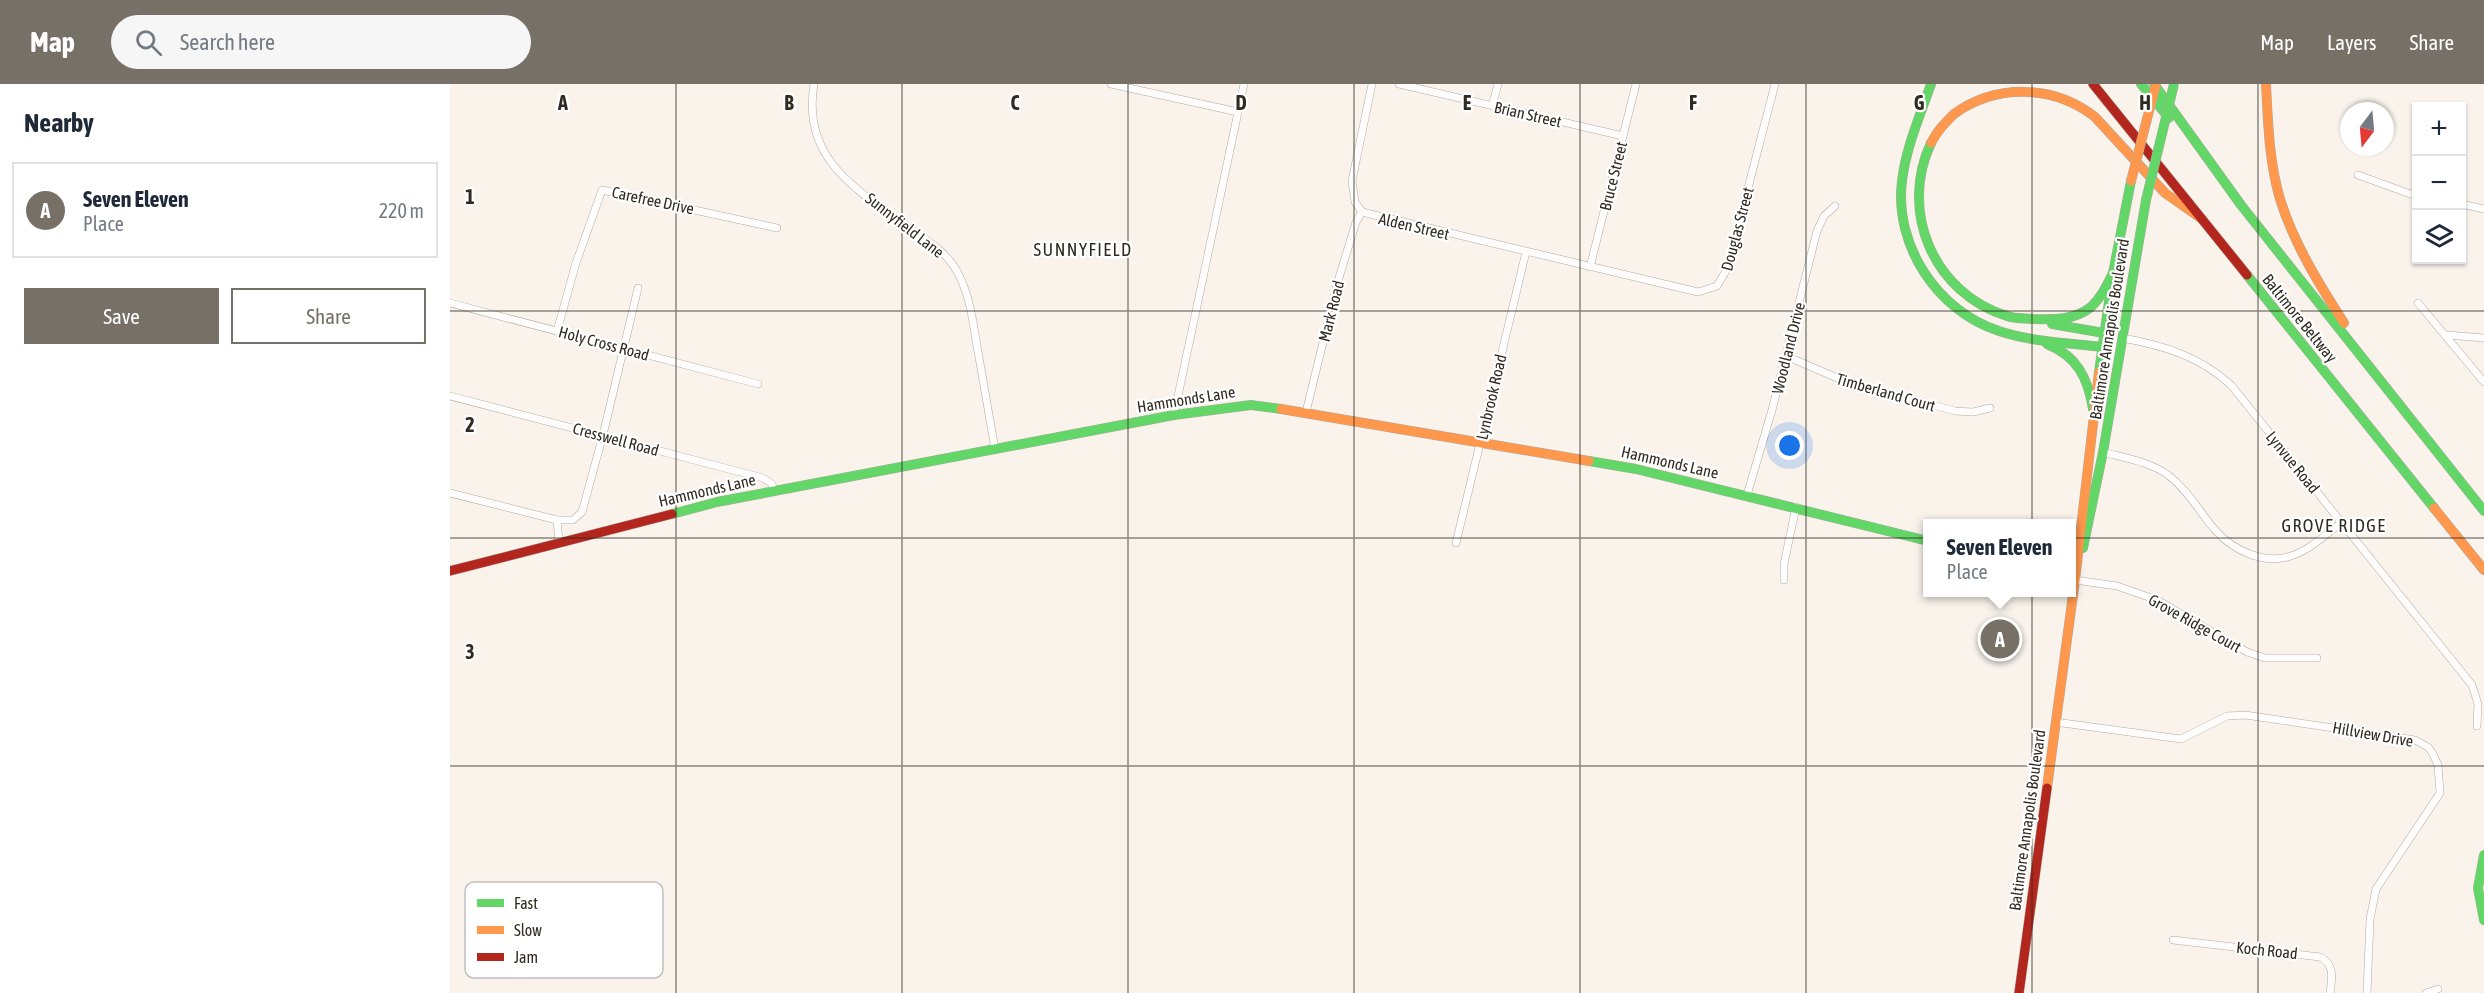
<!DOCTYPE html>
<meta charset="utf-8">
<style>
body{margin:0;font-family:"Asap Condensed",sans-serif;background:#f6f6f7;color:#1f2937}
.controls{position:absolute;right:18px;top:18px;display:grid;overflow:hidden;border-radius:0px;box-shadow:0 2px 4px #0004}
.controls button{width:54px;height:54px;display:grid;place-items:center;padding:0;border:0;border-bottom:2px solid #e0e1e3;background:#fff;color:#1f2937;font:30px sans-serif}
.compass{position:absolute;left:1890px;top:18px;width:54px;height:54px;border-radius:50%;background:#fff;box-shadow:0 2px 4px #0004;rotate:196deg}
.you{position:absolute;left:1340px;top:362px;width:21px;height:21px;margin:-15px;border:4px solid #fff;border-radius:50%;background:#1a73e8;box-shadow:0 0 0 9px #1a73e833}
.badge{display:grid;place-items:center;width:39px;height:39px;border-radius:50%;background:#767067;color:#fff;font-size:20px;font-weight:700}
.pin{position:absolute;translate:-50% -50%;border:3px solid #fff;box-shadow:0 2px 6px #0006}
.popup{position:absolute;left:1473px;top:435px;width:153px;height:78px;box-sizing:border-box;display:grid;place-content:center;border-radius:0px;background:#fff;filter:drop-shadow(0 2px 4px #0005);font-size:20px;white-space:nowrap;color:#747a83}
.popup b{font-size:22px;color:#1f2937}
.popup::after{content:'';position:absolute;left:50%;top:100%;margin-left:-12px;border:12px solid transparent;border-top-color:#fff}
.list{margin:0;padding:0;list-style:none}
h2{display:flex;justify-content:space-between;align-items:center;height:78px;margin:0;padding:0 24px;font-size:26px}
h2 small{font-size:20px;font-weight:400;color:#747a83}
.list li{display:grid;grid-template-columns:39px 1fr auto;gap:18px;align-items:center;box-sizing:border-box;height:96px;margin:0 12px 12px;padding:0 12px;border:2px solid #e0e1e3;border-radius:0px}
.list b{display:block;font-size:22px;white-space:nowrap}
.list p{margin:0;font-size:20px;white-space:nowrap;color:#747a83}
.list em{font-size:20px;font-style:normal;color:#747a83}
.actions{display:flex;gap:12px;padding:18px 24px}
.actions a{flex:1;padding:14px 0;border:2px solid #767067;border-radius:0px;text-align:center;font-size:21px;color:#767067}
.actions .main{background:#767067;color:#fff}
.icon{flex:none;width:33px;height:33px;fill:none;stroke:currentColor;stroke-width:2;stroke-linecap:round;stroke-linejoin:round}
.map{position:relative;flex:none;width:2034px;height:909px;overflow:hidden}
header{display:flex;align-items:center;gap:36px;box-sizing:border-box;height:84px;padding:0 30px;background:#767067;color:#fff}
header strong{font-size:28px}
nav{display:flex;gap:33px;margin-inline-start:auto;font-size:21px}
.search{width:420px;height:54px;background:#f6f6f7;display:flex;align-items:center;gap:15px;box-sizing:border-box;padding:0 21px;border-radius:33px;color:#747a83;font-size:22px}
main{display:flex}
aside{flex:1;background:#fff}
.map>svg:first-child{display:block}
</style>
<header>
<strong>Map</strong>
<div class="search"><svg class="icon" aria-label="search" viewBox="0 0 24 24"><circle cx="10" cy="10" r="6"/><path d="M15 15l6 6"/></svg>Search here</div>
<nav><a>Map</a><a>Layers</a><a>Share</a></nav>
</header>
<main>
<aside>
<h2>Nearby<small></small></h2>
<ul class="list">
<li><span class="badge">A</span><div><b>Seven Eleven</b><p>Place</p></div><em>220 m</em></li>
</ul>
<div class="actions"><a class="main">Save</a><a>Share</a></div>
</aside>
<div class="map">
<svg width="2034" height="909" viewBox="0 0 2034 909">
<rect width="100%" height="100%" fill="#f9f3ec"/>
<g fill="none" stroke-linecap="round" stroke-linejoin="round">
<!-- street casing -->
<g stroke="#b0aba3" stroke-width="8">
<g id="street">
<path d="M 364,0 C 351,78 410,107 464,147 C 482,159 499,171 509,191 C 520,213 523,238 527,262 C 533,296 539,330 545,365"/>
<path d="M 661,0 L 788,28"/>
<path d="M 922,0 L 902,97 L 905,118 L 912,128 L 1248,208 L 1267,202 L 1277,185 L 1325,0"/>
<path d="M 949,0 L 1173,52"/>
<path d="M 1042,22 L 1048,0"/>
<path d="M 1908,91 L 1966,112"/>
<path d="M 2012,120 L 2034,125"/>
<path d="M 1140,183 L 1186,0"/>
<path d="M 0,219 L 308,300"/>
<path d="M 1968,219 L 2034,298"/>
<path d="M 107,247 L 126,179 L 152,106 L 327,144"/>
<path d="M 1997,251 L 2034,254"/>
<path d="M 1673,254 C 1715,262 1749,272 1781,301 L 2022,601 L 2028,620 L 2027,642"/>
<path d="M 1336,272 L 1392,296 L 1505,327 L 1523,328 L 1540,324"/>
<path d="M 0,312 L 313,394 L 322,400 L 324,407"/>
<path d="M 856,328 L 888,197 L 906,138 L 912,128"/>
<path d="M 724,331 L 794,0"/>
<path d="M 1653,368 C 1675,374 1700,378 1718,391 C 1738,406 1750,429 1766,447 C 1784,467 1815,481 1841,472 C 1860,466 1876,450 1891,439"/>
<path d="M 0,409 L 107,436 L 109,458"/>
<path d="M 1297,411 L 1322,326 L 1367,147 L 1374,132 L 1385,122"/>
<path d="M 107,436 L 123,436 L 132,428 L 153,351 L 188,204"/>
<path d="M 1006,459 L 1076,168"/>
<path d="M 1334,496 L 1334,480 L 1346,423"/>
<path d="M 1625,496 L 1667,502 L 1707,516 L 1797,568 L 1815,574 L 1867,574"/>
<path d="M 1605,638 L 1731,655 L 1777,632 L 1795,631 L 1965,656 L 1978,663 L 1983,670 L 1988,681 L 1990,709 L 1926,805 L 1920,835 L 1917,909"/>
<path d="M 1723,856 L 1870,873 C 1885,880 1882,895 1880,909"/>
<path d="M 1976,909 L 1988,905"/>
</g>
</g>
<!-- fast casing -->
<g stroke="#b0aba3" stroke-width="10">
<g id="fast">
<path d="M 1481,0 C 1470,32 1456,63 1452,97 C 1444,161 1487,227 1549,247 C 1582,258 1618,259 1653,263"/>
<path d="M 1691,0 L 1719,34"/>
<path d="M 1704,0 L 1791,121 L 2034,427"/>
<path d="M 1481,59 C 1449,127 1483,209 1557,232 C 1565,235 1575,234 1584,235 C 1603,236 1625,236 1641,223 C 1651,214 1657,201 1663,189"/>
<path d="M 1797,191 L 1984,424"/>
<path d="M 1602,240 L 1654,249"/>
<path d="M 1597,260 C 1627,272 1638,294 1643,325"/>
<path d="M 1649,288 L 1663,189 L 1681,97"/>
<path d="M 1139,377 L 1186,385 L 1478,457"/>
<path d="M 222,430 L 267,418 L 724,331 L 801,321 L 831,325"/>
<path d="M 1633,464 L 1653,368 L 1696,116"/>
<path d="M 2034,771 L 2028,804 L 2034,836"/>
</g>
</g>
<!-- slow casing -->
<g stroke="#b0aba3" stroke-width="10">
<g id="slow">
<path d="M 1816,0 C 1818,38 1819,78 1830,115 C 1844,160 1869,200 1894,239"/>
<path d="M 1481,59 C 1487,47 1494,40 1504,30 C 1546,0 1603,0 1645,33 L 1715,109 L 1752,135"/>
<path d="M 831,325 L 1139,377"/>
<path d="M 1984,424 L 2034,486"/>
<path d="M 1597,704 L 1625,496 L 1649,288"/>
</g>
</g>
<!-- jam casing -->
<g stroke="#b0aba3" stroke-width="10">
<g id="jam">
<path d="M 1643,0 L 1797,191"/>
<path d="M 0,487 L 222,430"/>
<path d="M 1569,909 L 1597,704"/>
</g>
</g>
<!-- street -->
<use href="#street" stroke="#fefdfc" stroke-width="7"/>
<!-- fast -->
<use href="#fast" stroke="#63d668" stroke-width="9"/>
<!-- slow -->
<use href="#slow" stroke="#ff974d" stroke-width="9"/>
<!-- jam -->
<use href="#jam" stroke="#b3261e" stroke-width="9"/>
<!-- fast-bridge casing -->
<g stroke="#b0aba3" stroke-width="10" stroke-linecap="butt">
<path id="fast-bridge" d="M 1696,116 L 1724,0"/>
</g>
<!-- slow-bridge casing -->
<g stroke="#b0aba3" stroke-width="10" stroke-linecap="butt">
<path id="slow-bridge" d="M 1681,97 L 1706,0"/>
</g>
<!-- fast-bridge -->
<use href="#fast-bridge" stroke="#63d668" stroke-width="9"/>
<!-- slow-bridge -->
<use href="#slow-bridge" stroke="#ff974d" stroke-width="9"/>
</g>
<!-- grid -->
<path fill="none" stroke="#302a20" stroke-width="1.5" stroke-opacity="0.55" d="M 226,0 L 226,909M 452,0 L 452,909M 678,0 L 678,909M 904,0 L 904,909M 1130,0 L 1130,909M 1356,0 L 1356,909M 1582,0 L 1582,909M 1808,0 L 1808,909M 0,227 L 2034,227M 0,454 L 2034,454M 0,682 L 2034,682"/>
<g text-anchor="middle" stroke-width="4.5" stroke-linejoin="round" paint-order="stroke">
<!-- street labels -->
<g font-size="16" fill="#302a20" stroke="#fff">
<text transform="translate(1078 30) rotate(13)" y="6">Brian Street</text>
<text transform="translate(1163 92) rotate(-76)" y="6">Bruce Street</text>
<text transform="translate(203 116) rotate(12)" y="6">Carefree Drive</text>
<text transform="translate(455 141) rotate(38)" y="6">Sunnyfield Lane</text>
<text transform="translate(964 142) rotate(13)" y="6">Alden Street</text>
<text transform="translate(1287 145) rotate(-75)" y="6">Douglas Street</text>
<text transform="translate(881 227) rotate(-76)" y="6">Mark Road</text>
<text transform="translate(1850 234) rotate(51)" y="6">Baltimore Beltway</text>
<text transform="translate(1659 245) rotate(-81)" y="6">Baltimore Annapolis Boulevard</text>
<text transform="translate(154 259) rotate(15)" y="6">Holy Cross Road</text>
<text transform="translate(1338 264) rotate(-76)" y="6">Woodland Drive</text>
<text transform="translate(1436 308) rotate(16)" y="6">Timberland Court</text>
<text transform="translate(1041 313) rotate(-77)" y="6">Lynbrook Road</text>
<text transform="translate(736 315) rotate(-9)" y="6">Hammonds Lane</text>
<text transform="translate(166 355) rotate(15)" y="6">Cresswell Road</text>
<text transform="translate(1220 378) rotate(13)" y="6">Hammonds Lane</text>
<text transform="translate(1843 378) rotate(51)" y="6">Lynvue Road</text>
<text transform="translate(257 406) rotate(-13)" y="6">Hammonds Lane</text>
<text transform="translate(1745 539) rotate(29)" y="6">Grove Ridge Court</text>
<text transform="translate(1923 650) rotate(10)" y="6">Hillview Drive</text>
<text transform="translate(1577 736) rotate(-82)" y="6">Baltimore Annapolis Boulevard</text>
<text transform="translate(1817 866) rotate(6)" y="6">Koch Road</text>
</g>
<!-- neighbourhood labels -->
<g font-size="18" letter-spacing="1.5" fill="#302a20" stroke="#fff">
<text x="633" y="172">SUNNYFIELD</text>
<text x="1884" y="448">GROVE RIDGE</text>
</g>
</g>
<!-- legend -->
<rect x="15" y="798" width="198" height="96" rx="9" fill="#fff" stroke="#c1bfbc" stroke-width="1.5"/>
<rect x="27" y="815" width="27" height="8" fill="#63d668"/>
<rect x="27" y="842" width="27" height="8" fill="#ff974d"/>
<rect x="27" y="869" width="27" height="8" fill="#b3261e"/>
<g font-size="16" fill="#302a20">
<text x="64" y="825">Fast</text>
<text x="64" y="852">Slow</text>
<text x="64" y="879">Jam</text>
</g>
<g font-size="20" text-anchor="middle" font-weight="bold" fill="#302a20" stroke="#fff" stroke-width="4.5" stroke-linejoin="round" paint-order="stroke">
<text x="113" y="26">A</text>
<text x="339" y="26">B</text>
<text x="565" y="26">C</text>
<text x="791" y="26">D</text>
<text x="1017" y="26">E</text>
<text x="1243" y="26">F</text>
<text x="1469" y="26">G</text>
<text x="1695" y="26">H</text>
<text x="20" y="120">1</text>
<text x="20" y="348">2</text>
<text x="20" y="575">3</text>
</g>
</svg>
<div class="controls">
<button>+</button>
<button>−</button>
<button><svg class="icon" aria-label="layers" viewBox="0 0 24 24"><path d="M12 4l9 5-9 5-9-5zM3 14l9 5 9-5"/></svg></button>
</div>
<svg class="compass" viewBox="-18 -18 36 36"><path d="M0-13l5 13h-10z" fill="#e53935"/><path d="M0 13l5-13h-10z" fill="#747a83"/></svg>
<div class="you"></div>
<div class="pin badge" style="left:1550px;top:555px">A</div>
<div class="popup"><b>Seven Eleven</b>Place</div>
</div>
</main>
